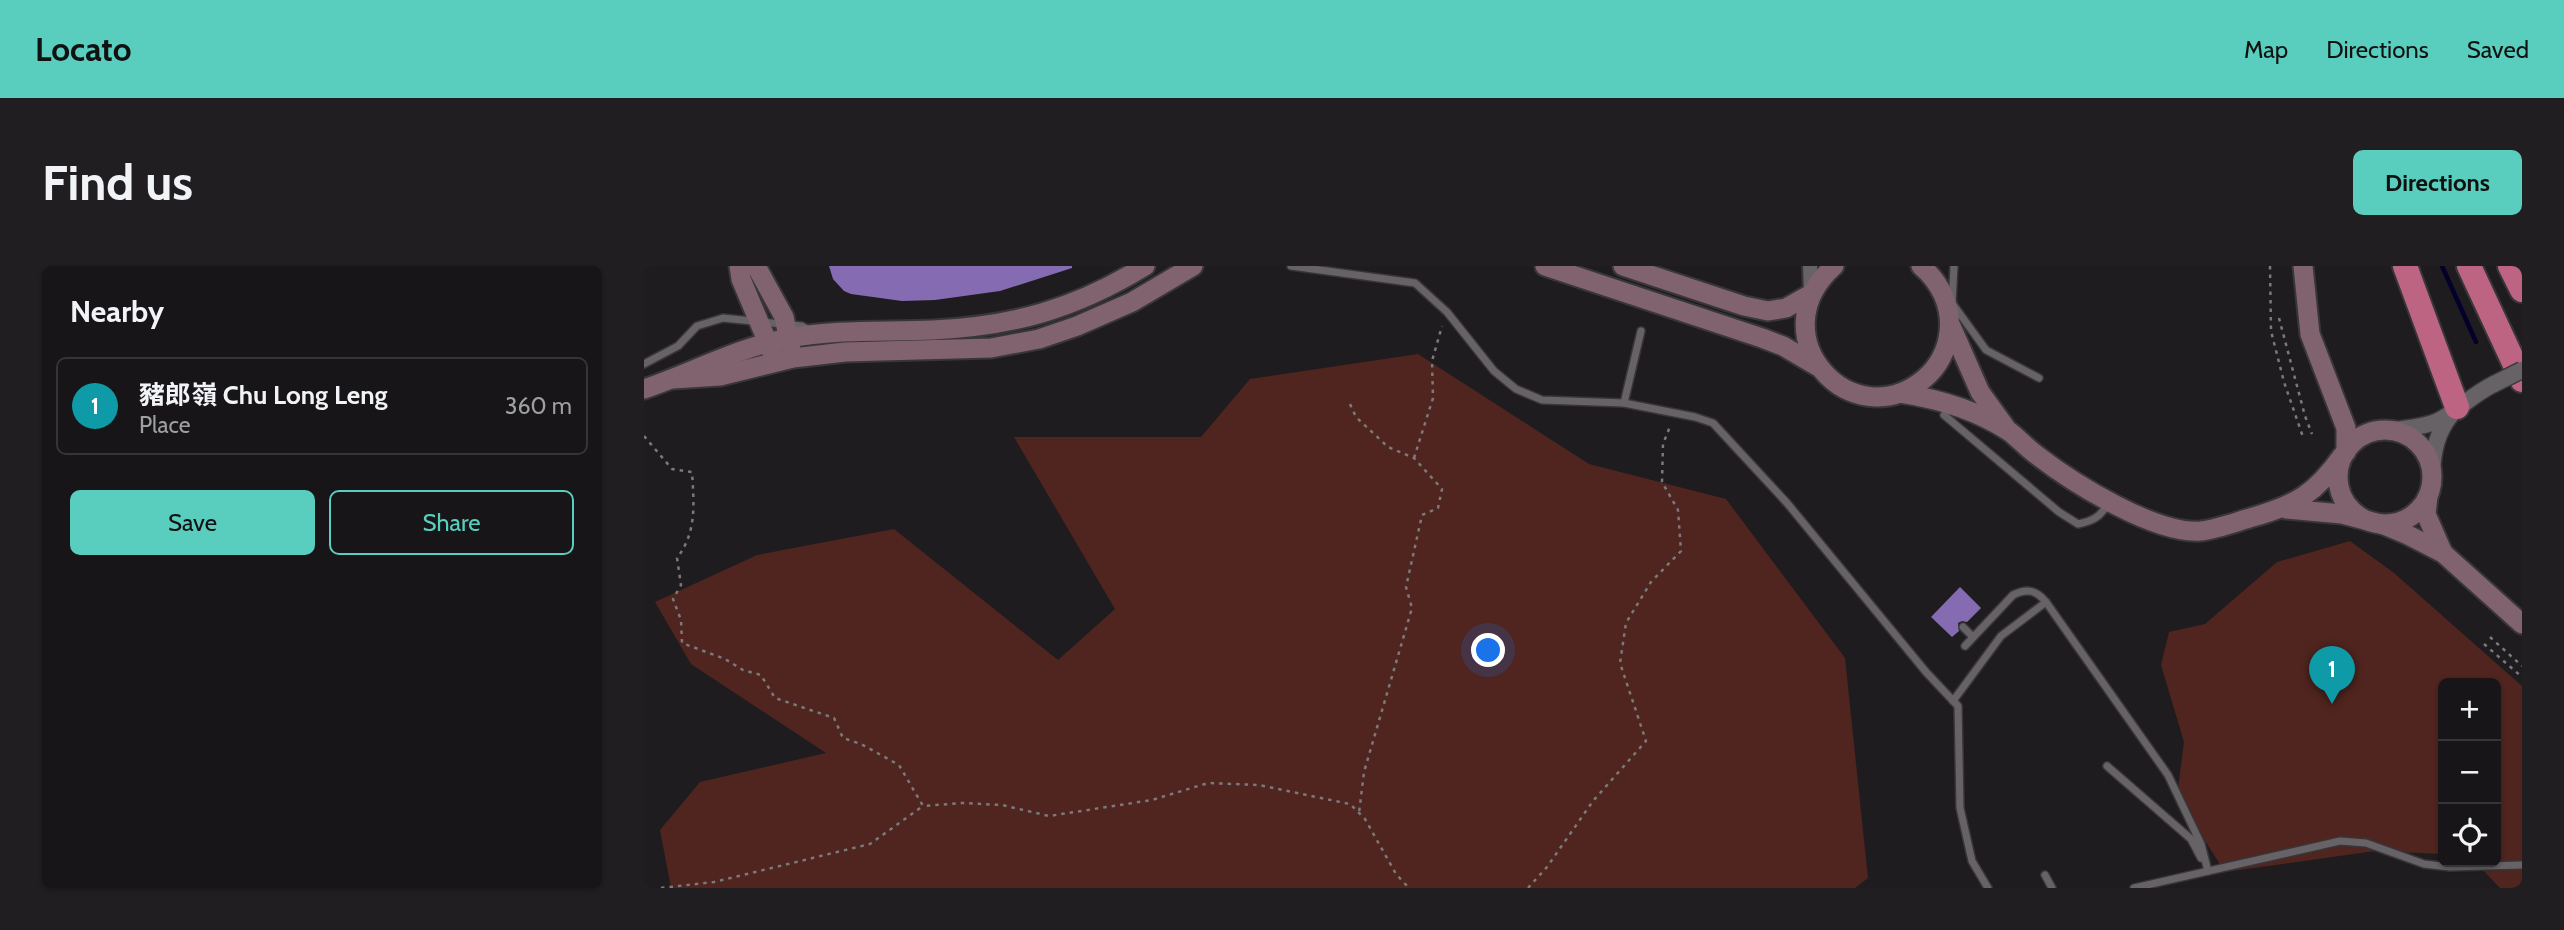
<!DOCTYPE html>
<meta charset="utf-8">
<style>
body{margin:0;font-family:Cabin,"Noto Sans SC",sans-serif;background:#201e20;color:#f1f3f6}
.controls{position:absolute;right:21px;bottom:21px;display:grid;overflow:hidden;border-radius:10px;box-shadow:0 2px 5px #0004}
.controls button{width:63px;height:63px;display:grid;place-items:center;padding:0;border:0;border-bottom:2px solid #363436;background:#171517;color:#f1f3f6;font:35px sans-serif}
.you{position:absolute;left:845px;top:385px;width:24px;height:24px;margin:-18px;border:5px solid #fff;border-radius:50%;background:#1a73e8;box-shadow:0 0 0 10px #1a73e833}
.badge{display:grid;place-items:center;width:46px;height:46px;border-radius:50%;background:#59cebe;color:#fff;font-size:23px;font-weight:700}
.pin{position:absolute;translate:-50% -58px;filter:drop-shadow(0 2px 4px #0008)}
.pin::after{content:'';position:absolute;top:37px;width:24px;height:21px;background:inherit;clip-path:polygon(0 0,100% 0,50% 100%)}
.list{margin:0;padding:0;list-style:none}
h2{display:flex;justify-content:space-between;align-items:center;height:91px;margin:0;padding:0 28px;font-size:30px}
h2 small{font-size:23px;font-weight:400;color:#9e9fa1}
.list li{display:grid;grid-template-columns:46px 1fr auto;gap:21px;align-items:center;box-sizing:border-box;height:98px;margin:0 14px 14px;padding:0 14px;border:2px solid #363436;border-radius:10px}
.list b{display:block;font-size:26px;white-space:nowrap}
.list p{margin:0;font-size:23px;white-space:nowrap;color:#9e9fa1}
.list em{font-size:23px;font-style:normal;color:#9e9fa1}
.actions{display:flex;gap:14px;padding:21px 28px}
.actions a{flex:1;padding:16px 0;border:2px solid #59cebe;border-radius:10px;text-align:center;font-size:24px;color:#59cebe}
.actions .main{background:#59cebe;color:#111}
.icon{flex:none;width:38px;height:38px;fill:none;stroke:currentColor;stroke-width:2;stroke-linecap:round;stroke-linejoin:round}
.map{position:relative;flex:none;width:1878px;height:622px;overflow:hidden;border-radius:10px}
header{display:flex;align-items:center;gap:42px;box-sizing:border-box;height:98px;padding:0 35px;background:#59cebe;color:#111}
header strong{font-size:33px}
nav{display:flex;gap:38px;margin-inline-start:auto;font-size:24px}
.intro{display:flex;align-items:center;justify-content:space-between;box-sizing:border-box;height:168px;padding:0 42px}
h1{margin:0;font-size:49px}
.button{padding:18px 32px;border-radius:10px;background:#59cebe;color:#111;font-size:24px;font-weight:700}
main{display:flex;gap:42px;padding:0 42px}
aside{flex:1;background:#171517;border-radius:10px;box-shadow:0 2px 5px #0004}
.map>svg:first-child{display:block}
</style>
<header>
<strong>Locato</strong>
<nav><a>Map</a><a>Directions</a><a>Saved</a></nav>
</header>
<div class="intro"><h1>Find us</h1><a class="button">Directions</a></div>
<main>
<aside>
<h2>Nearby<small></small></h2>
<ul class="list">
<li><span class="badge" style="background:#0f9aa8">1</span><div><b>豬郎嶺 Chu Long Leng</b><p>Place</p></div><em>360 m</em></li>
</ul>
<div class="actions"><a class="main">Save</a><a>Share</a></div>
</aside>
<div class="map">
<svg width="1878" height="622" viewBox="0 0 1878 622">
<rect width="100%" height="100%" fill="#1f1c1f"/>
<!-- green -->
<g fill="#50241f">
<path d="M 774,88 L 945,198 L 1082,233 L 1201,392 L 1224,612 L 1211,622 L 27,622 L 16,564 L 56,516 L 182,487 L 47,398 L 11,336 L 113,289 L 250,263 L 414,394 L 471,343 L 370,171 L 557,171 L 606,113 Z"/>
<path d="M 1706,275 L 1750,307 L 1878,420 L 1878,622 L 1856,622 L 1831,596 L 1852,596 L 1852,417 L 1799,417 L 1799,588 L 1731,585 L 1581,606 L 1533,531 L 1540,476 L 1517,399 L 1525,366 L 1561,358 L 1633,296 Z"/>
</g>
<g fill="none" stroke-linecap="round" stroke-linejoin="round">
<!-- stream -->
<path stroke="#03002a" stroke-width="4.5" d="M 1798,0 L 1832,76"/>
</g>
<!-- building -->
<g fill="#856bb1">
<path d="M 185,0 L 428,0 L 428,2 L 356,25 L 291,34 L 258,35 L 207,28 L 200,25 L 189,13 Z"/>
<path d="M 1316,321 L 1337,342 L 1323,356 L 1318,355 L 1314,357 L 1315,365 L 1308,371 L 1287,351 Z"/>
</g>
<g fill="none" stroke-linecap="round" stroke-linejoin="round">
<!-- service casing -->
<g stroke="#383638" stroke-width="10">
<g id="service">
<path d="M 647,0 L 771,17 L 803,46 L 850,105 L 872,123 L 898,134 L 980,137 L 1051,151 L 1069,157 L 1143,237 L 1282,406 L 1314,440 L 1316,542 L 1328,595 L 1344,622"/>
<path d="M 1310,0 L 1308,37 L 1342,84 L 1395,112"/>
<path d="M 0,98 L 34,80 L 53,60 L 79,52 L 158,60 L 165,64"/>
<path d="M 980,137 L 997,65"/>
<path d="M 1300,149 L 1415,246 L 1434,258 C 1450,255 1457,250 1465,236"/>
<path d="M 1319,361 L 1329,371"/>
<path d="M 1321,380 L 1369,329 C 1383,322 1392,324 1402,336"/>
<path d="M 1309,435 L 1357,370 L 1402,336 L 1524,509 L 1557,578 L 1564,605"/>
<path d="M 1463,500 L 1547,573 L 1557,592"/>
<path d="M 1401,609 L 1408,622"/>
<path d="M 1490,622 L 1696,575 L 1722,577 L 1780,598 L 1806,601 L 1878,599"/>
</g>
</g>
<!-- minor casing -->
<g stroke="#383638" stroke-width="18">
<path id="minor" d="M 1166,0 L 1167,28"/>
</g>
<!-- tertiary casing -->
<g stroke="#383638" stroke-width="19">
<g id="tertiary">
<path d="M 1750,164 C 1764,162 1780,161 1794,155 C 1812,146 1829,128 1850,118"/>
<path d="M 1788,208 C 1789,185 1793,166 1807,149"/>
</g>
</g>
<!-- secondary casing -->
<g stroke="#383638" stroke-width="23">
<g id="secondary">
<path d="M 95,0 L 97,13 L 129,89"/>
<path d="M 112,0 L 140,51 L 147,84"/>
<path d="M 901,0 L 1118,72 L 1139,80 L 1173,100"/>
<path d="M 979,0 L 1100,40 L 1124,45 L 1142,42 L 1167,28"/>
<path d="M 1190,0 C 1113,69 1207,173 1280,113 C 1294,101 1303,84 1305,66 C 1308,40 1296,16 1277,0"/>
<path d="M 1659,0 L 1666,68 L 1702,162 L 1702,186"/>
<path d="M 1307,60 L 1336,126 L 1362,162"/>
<path d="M 29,113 L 76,110 L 149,92 L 201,86 L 347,82 L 395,73 L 433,60 L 488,36 L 549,0"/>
<path d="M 0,123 C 48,107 94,81 145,72 C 192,63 242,66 289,64 C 370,60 431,43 501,0"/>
<path d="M 1256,127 C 1295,133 1333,144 1366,166 C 1376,174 1384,183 1394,190 C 1429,217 1512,269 1557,265 C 1574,263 1592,256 1609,251 C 1652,239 1672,227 1698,190"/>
<circle cx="1741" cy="211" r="47"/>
<path d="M 1784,230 L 1782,248 L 1799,287"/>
<path d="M 1642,243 L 1698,248 L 1740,259 L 1764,269 L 1799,287 L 1878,358"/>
</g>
</g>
<!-- motorway casing -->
<g stroke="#383638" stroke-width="28">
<g id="motorway">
<path d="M 1761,0 L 1813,141"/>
<path d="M 1825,0 L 1878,114"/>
<path d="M 1866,0 L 1878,24"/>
</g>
</g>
<!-- path -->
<g stroke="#7c797c" stroke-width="2.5" stroke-dasharray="3.5 5" stroke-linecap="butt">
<path d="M 1626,0 L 1627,65 L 1640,116 L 1659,171"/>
<path d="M 1635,52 L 1661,150 L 1668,168"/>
<path d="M 706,138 L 712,151 L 744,181 L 770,192 L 798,223 L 794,242 L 778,249 L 762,321 L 768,342 L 720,506 L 715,547"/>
<path d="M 0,170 L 28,203 L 48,206 C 50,238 53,266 33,292 L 37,319 L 29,333 L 37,354 L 38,377 L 81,393 L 99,404 L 117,409 L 131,432 L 190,452 L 199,472 L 217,478 L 255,499 L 279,540 L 318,537 L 358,539 L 405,550 L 508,534 L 564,517 L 615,519 L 706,538 L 721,553 L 752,608 L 765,622"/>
<path d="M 770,192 L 789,132 L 788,95 L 798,60"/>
<path d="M 1846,371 L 1878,400"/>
<path d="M 1840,378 L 1878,411"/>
<path d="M 17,622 L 70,616 L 226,578 L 279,540"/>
<path d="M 884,622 L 903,601 L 949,535 L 1002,475 L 976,397 L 982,357 L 1007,316 L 1037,285 L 1034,244 L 1018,216 L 1019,178 L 1027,158"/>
</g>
<!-- service -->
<use href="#service" stroke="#666266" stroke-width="7"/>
<!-- minor -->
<use href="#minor" stroke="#666266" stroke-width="14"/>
<!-- tertiary -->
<use href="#tertiary" stroke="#666266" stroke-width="16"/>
<!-- secondary -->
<use href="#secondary" stroke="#80636f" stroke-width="19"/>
<!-- motorway -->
<use href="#motorway" stroke="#bd6483" stroke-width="24"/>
<!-- tertiary-bridge casing -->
<g stroke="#383638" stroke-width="19" stroke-linecap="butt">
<path id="tertiary-bridge" d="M 1850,118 L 1878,104"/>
</g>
<!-- tertiary-bridge -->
<use href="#tertiary-bridge" stroke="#666266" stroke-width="16"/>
</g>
</svg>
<div class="controls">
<button>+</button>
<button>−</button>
<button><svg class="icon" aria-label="locate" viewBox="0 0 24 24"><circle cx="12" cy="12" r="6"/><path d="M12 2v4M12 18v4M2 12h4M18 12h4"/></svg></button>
</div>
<div class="you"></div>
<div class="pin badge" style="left:1688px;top:438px;background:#0f9aa8">1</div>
</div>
</main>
